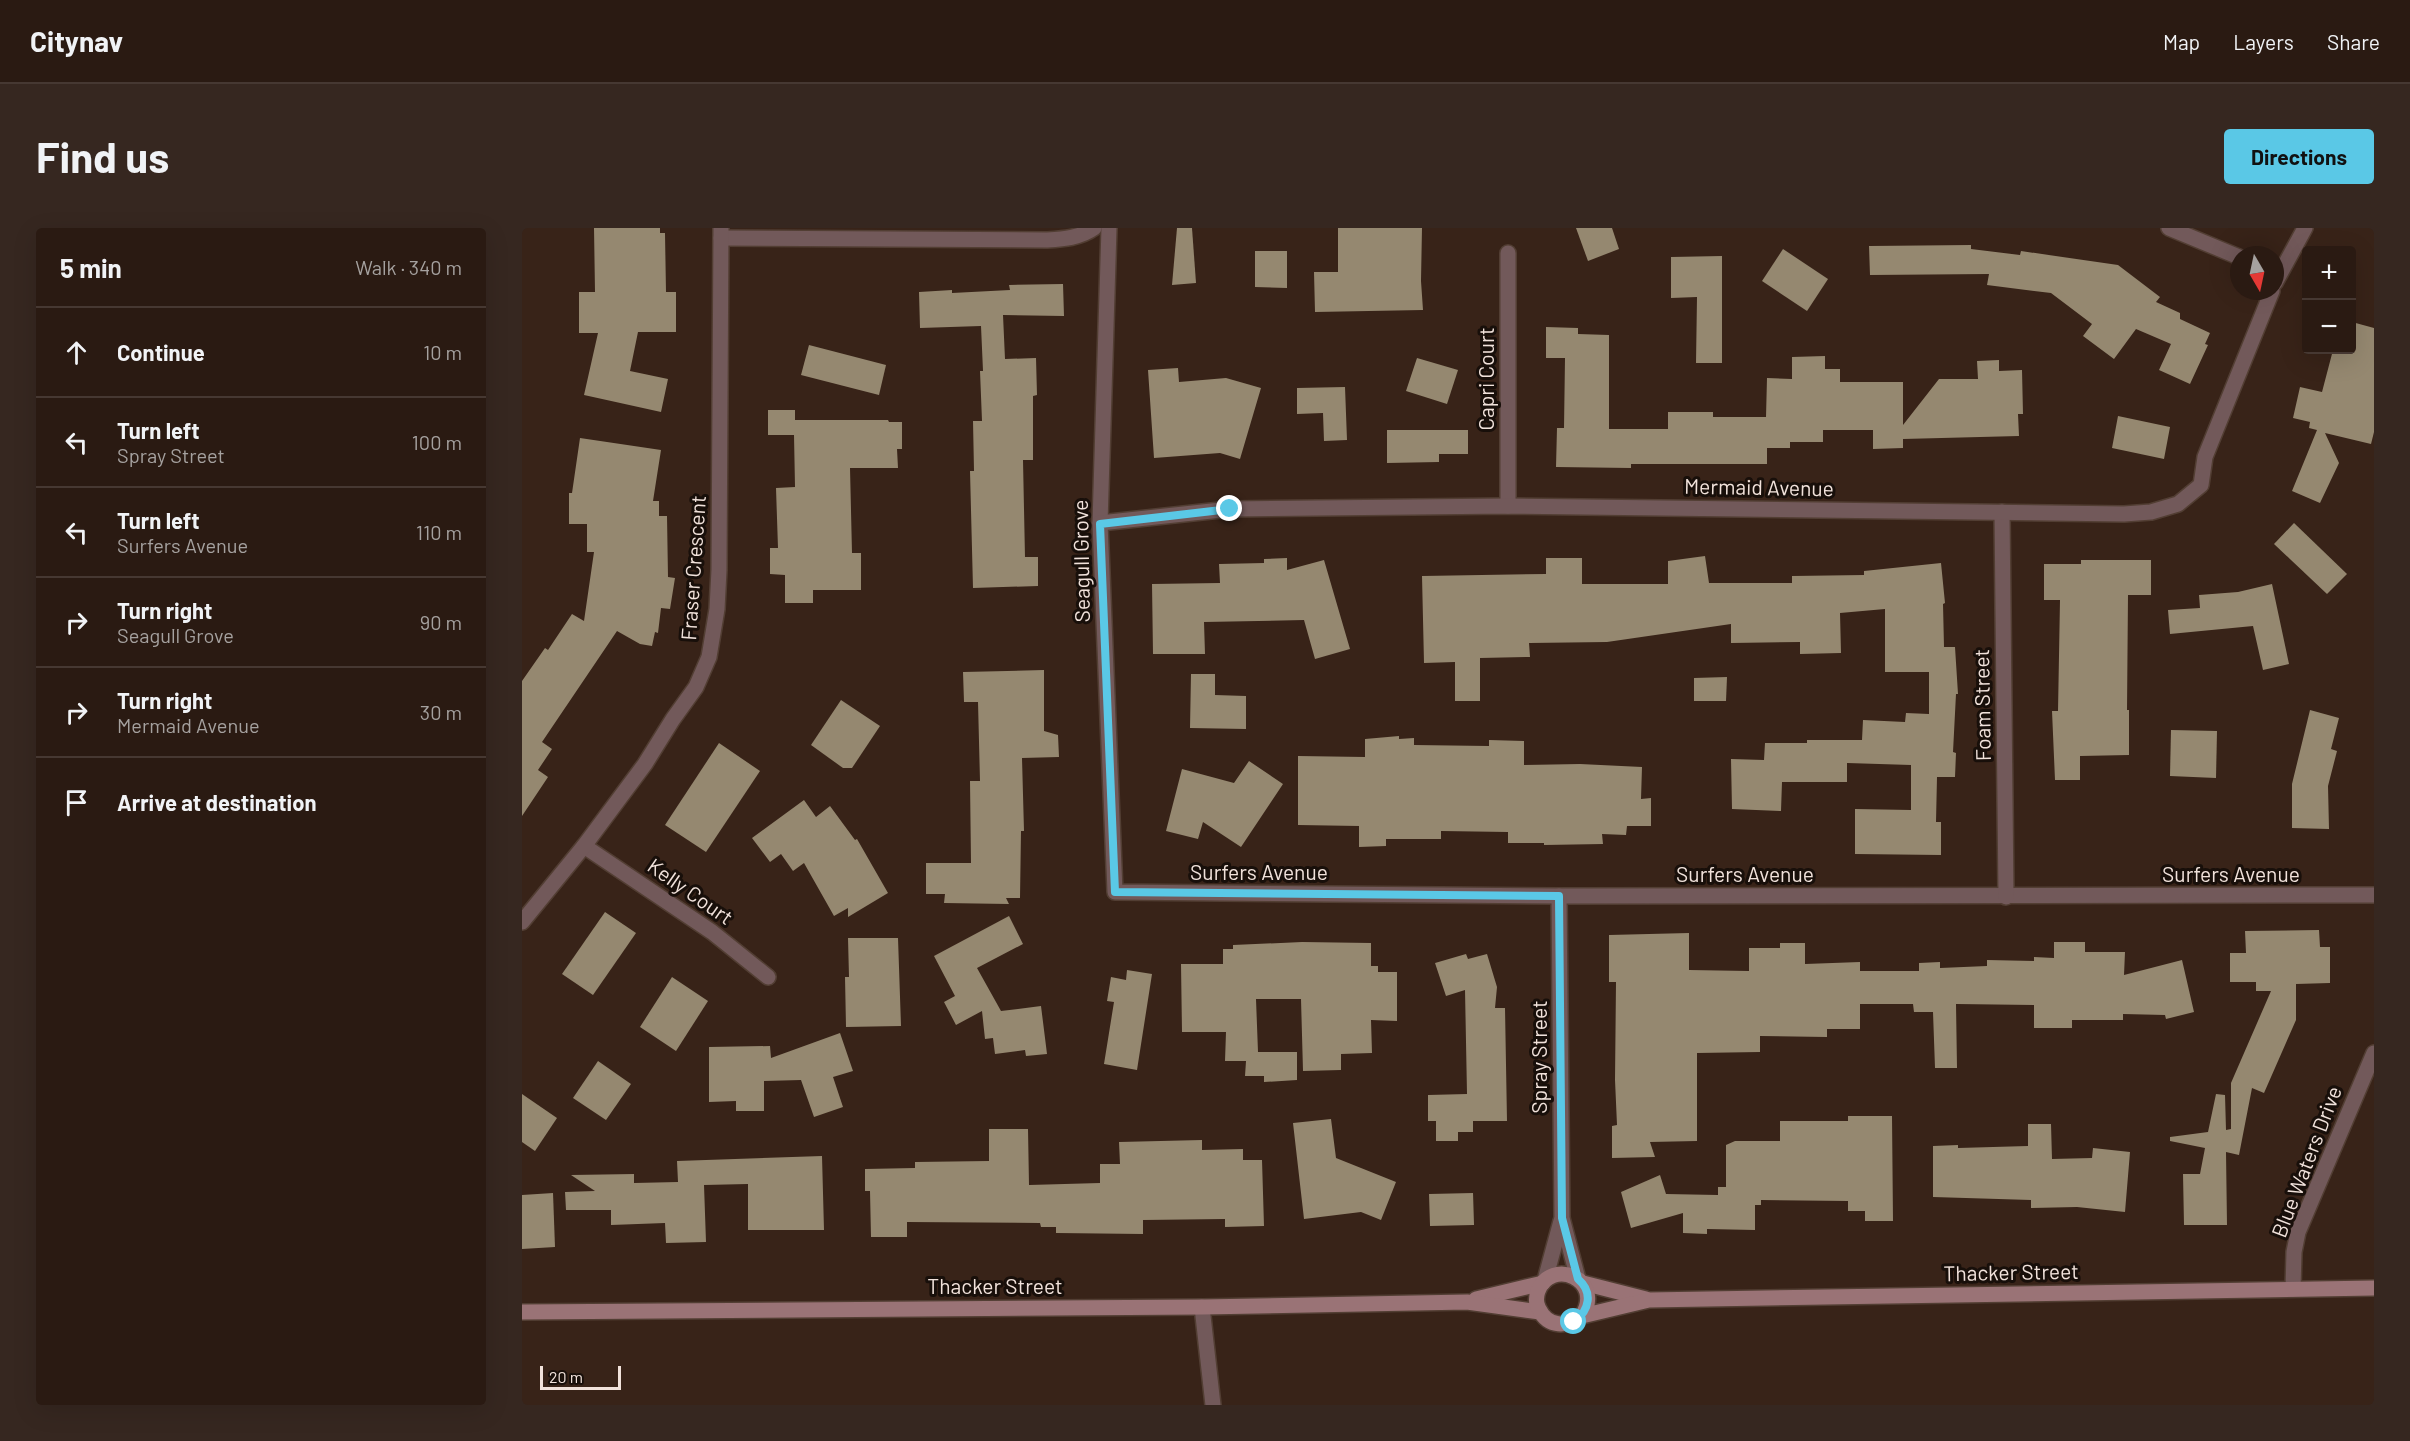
<!DOCTYPE html>
<meta charset="utf-8">
<style>
body{margin:0;font-family:Barlow,sans-serif;background:#362720;color:#f1f3f6}
.controls{position:absolute;right:18px;top:18px;display:grid;overflow:hidden;border-radius:6px;box-shadow:0 6px 24px #0002}
.controls button{width:54px;height:54px;display:grid;place-items:center;padding:0;border:0;border-bottom:2px solid #463832;background:#2a1a12;color:#f1f3f6;font:30px sans-serif}
.compass{position:absolute;left:1708px;top:18px;width:54px;height:54px;border-radius:50%;background:#2a1a12;box-shadow:0 6px 24px #0002;rotate:171deg}
.scale{position:absolute;left:18px;bottom:15px;width:81px;box-sizing:border-box;padding-left:6px;border:3px solid #f1e2db;border-top:0;font-size:16px;line-height:21px;white-space:nowrap;color:#f1e2db;-webkit-text-stroke:4px #180f0a;paint-order:stroke}
.stop{position:absolute;width:18px;height:18px;margin:-14px;border:4px solid #5ac8e6;border-radius:50%;background:#fff}
.stop.end{background:#5ac8e6;border-color:#fff;box-shadow:0 2px 6px #0008}
.list{margin:0;padding:0;list-style:none}
h2{display:flex;justify-content:space-between;align-items:center;height:78px;margin:0;padding:0 24px;font-size:26px}
h2 small{font-size:20px;font-weight:400;color:#a5a19f}
.list li{display:grid;grid-template-columns:39px 1fr auto;gap:18px;align-items:center;box-sizing:border-box;height:90px;padding:0 24px;border-top:2px solid #463832}
.list b{display:block;font-size:22px;white-space:nowrap}
.list p{margin:0;font-size:20px;white-space:nowrap;color:#a5a19f}
.list em{font-size:20px;font-style:normal;color:#a5a19f}
.icon{flex:none;width:33px;height:33px;fill:none;stroke:currentColor;stroke-width:2;stroke-linecap:round;stroke-linejoin:round}
.map{position:relative;flex:none;width:1852px;height:1177px;overflow:hidden;border-radius:6px}
header{display:flex;align-items:center;gap:36px;box-sizing:border-box;height:84px;padding:0 30px;background:#2a1a12;border-bottom:2px solid #463832}
header strong{font-size:28px}
nav{display:flex;gap:33px;margin-inline-start:auto;font-size:21px}
.intro{display:flex;align-items:center;justify-content:space-between;box-sizing:border-box;height:144px;padding:0 36px}
h1{margin:0;font-size:42px}
.button{padding:15px 27px;border-radius:6px;background:#5ac8e6;color:#111;font-size:21px;font-weight:700}
main{display:flex;gap:36px;padding:0 36px}
aside{flex:1;background:#2a1a12;border-radius:6px;box-shadow:0 6px 24px #0002}
.map>svg:first-child{display:block}
</style>
<header>
<strong>Citynav</strong>
<nav><a>Map</a><a>Layers</a><a>Share</a></nav>
</header>
<div class="intro"><h1>Find us</h1><a class="button">Directions</a></div>
<main>
<aside>
<h2>5 min<small>Walk · 340 m</small></h2>
<ul class="list">
<li><svg class="icon" aria-label="ahead" viewBox="0 0 24 24"><path d="M12 20V5M6 11l6-6 6 6"/></svg><div><b>Continue</b></div><em>10 m</em></li>
<li><svg class="icon" aria-label="left" viewBox="0 0 24 24"><path d="M17 20v-9H6M10 6l-5 5 5 5"/></svg><div><b>Turn left</b><p>Spray Street</p></div><em>100 m</em></li>
<li><svg class="icon" aria-label="left" viewBox="0 0 24 24"><path d="M17 20v-9H6M10 6l-5 5 5 5"/></svg><div><b>Turn left</b><p>Surfers Avenue</p></div><em>110 m</em></li>
<li><svg class="icon" aria-label="right" viewBox="0 0 24 24"><path d="M7 20v-9h11M14 6l5 5-5 5"/></svg><div><b>Turn right</b><p>Seagull Grove</p></div><em>90 m</em></li>
<li><svg class="icon" aria-label="right" viewBox="0 0 24 24"><path d="M7 20v-9h11M14 6l5 5-5 5"/></svg><div><b>Turn right</b><p>Mermaid Avenue</p></div><em>30 m</em></li>
<li><svg class="icon" aria-label="arrive" viewBox="0 0 24 24"><path d="M6 21V4h12l-3 4 3 4H6"/></svg><div><b>Arrive at destination</b></div></li>
</ul>
</aside>
<div class="map">
<svg width="1852" height="1177" viewBox="0 0 1852 1177">
<rect width="100%" height="100%" fill="#382318"/>
<!-- building -->
<g fill="#958870">
<path d="M 72,0 L 138,0 L 138,5 L 143,5 L 144,64 L 154,64 L 154,104 L 116,104 L 108,143 L 146,151 L 139,184 L 62,167 L 76,105 L 57,105 L 57,64 L 73,64 Z"/>
<path d="M 655,0 L 670,0 L 674,55 L 650,57 Z"/>
<path d="M 816,0 L 900,0 L 899,53 L 901,82 L 793,84 L 792,44 L 816,44 Z"/>
<path d="M 1054,0 L 1090,0 L 1097,21 L 1066,33 Z"/>
<path d="M 1449,17 L 1449,21 L 1498,27 L 1499,23 L 1596,37 L 1638,69 L 1634,74 L 1658,85 L 1658,91 L 1688,105 L 1683,116 L 1686,117 L 1668,156 L 1637,142 L 1649,116 L 1614,101 L 1592,131 L 1561,108 L 1570,96 L 1529,65 L 1465,57 L 1467,46 L 1348,47 L 1347,18 Z"/>
<path d="M 1261,21 L 1306,51 L 1285,83 L 1240,53 Z"/>
<path d="M 733,23 L 765,23 L 765,60 L 733,59 Z"/>
<path d="M 1200,28 L 1200,135 L 1174,135 L 1175,69 L 1149,70 L 1149,29 Z"/>
<path d="M 541,56 L 542,88 L 481,87 L 483,131 L 514,130 L 515,167 L 511,168 L 511,232 L 501,232 L 503,329 L 516,329 L 516,358 L 451,360 L 448,243 L 452,243 L 451,193 L 460,193 L 458,143 L 461,143 L 459,98 L 398,100 L 397,64 L 430,62 L 430,65 L 488,62 L 487,57 Z"/>
<path d="M 1830,94 L 1852,100 L 1852,204 L 1849,216 L 1803,205 L 1817,235 L 1798,275 L 1770,263 L 1795,202 L 1787,200 L 1788,194 L 1771,190 L 1778,159 L 1800,164 L 1811,122 L 1830,122 Z"/>
<path d="M 1024,99 L 1056,100 L 1056,106 L 1087,107 L 1087,201 L 1146,201 L 1146,184 L 1191,184 L 1191,189 L 1244,189 L 1245,150 L 1270,151 L 1270,129 L 1303,128 L 1303,141 L 1318,141 L 1318,154 L 1381,154 L 1381,197 L 1417,151 L 1456,151 L 1455,133 L 1477,132 L 1477,143 L 1500,142 L 1501,186 L 1496,186 L 1497,208 L 1381,211 L 1381,220 L 1351,221 L 1351,202 L 1301,202 L 1301,214 L 1268,214 L 1268,220 L 1245,220 L 1245,236 L 1109,236 L 1109,240 L 1034,239 L 1035,200 L 1042,200 L 1043,130 L 1024,130 Z"/>
<path d="M 287,117 L 364,137 L 357,167 L 279,147 Z"/>
<path d="M 895,130 L 936,142 L 925,176 L 884,163 Z"/>
<path d="M 656,140 L 657,154 L 704,150 L 739,160 L 718,231 L 698,225 L 632,230 L 626,142 Z"/>
<path d="M 823,159 L 825,212 L 802,213 L 801,185 L 775,186 L 775,160 Z"/>
<path d="M 246,182 L 273,182 L 273,192 L 366,192 L 367,194 L 380,194 L 380,221 L 375,221 L 376,240 L 328,240 L 330,325 L 339,325 L 339,362 L 291,362 L 291,375 L 263,375 L 263,347 L 248,346 L 248,320 L 256,320 L 254,260 L 273,259 L 272,207 L 246,207 Z"/>
<path d="M 1596,188 L 1648,199 L 1642,231 L 1590,220 Z"/>
<path d="M 865,202 L 946,202 L 946,226 L 917,226 L 917,234 L 865,235 Z"/>
<path d="M 58,210 L 139,222 L 131,273 L 137,273 L 137,288 L 145,288 L 146,349 L 153,350 L 148,381 L 139,380 L 136,405 L 133,404 L 130,418 L 118,416 L 95,403 L 20,514 L 30,521 L 16,542 L 26,549 L 0,588 L 0,453 L 23,420 L 26,422 L 50,386 L 62,393 L 72,324 L 65,324 L 65,296 L 47,296 L 47,265 L 50,265 Z"/>
<path d="M 1772,295 L 1825,346 L 1805,366 L 1752,316 Z"/>
<path d="M 1183,328 L 1187,355 L 1270,355 L 1270,348 L 1342,347 L 1342,343 L 1419,335 L 1423,375 L 1421,376 L 1422,419 L 1433,419 L 1436,466 L 1434,466 L 1431,524 L 1434,525 L 1433,549 L 1415,549 L 1414,594 L 1419,594 L 1419,627 L 1333,626 L 1333,581 L 1389,582 L 1389,537 L 1325,535 L 1325,554 L 1260,554 L 1259,583 L 1210,581 L 1209,531 L 1242,532 L 1243,515 L 1285,515 L 1285,512 L 1340,512 L 1341,492 L 1383,494 L 1384,485 L 1407,486 L 1407,444 L 1363,444 L 1363,381 L 1318,385 L 1319,425 L 1278,426 L 1278,414 L 1209,415 L 1209,396 L 1085,414 L 1007,415 L 1008,429 L 958,430 L 958,473 L 933,473 L 933,434 L 902,435 L 900,348 L 1024,346 L 1024,330 L 1060,330 L 1060,356 L 1146,356 L 1146,333 Z"/>
<path d="M 765,330 L 765,342 L 802,332 L 828,421 L 793,431 L 782,392 L 682,394 L 683,426 L 631,426 L 630,356 L 698,355 L 697,336 L 742,335 L 742,331 Z"/>
<path d="M 1559,332 L 1629,332 L 1629,367 L 1606,367 L 1605,482 L 1607,482 L 1607,527 L 1558,528 L 1558,552 L 1533,552 L 1530,483 L 1536,483 L 1538,372 L 1522,372 L 1522,336 L 1559,336 Z"/>
<path d="M 1750,356 L 1767,436 L 1741,442 L 1731,398 L 1648,406 L 1646,382 L 1678,380 L 1677,367 L 1716,364 Z"/>
<path d="M 522,442 L 522,503 L 536,507 L 537,529 L 500,530 L 502,603 L 499,603 L 498,670 L 484,670 L 487,676 L 422,675 L 423,666 L 404,666 L 404,635 L 449,635 L 448,553 L 458,553 L 456,474 L 442,474 L 441,444 Z"/>
<path d="M 669,446 L 693,446 L 693,467 L 724,468 L 724,501 L 668,500 Z"/>
<path d="M 1205,449 L 1204,473 L 1172,473 L 1172,450 Z"/>
<path d="M 319,472 L 358,498 L 330,540 L 321,540 L 289,517 Z"/>
<path d="M 1788,482 L 1817,490 L 1809,521 L 1815,523 L 1806,558 L 1807,601 L 1770,600 L 1770,556 Z"/>
<path d="M 1649,502 L 1695,503 L 1694,550 L 1648,548 Z"/>
<path d="M 877,508 L 877,511 L 892,510 L 892,517 L 967,518 L 967,512 L 1002,513 L 1002,537 L 1058,536 L 1120,539 L 1119,571 L 1129,570 L 1129,598 L 1105,598 L 1104,607 L 1080,606 L 1081,616 L 1022,617 L 1022,615 L 986,615 L 986,604 L 919,603 L 919,611 L 864,611 L 864,618 L 837,619 L 837,598 L 776,597 L 776,528 L 843,529 L 843,511 Z"/>
<path d="M 197,515 L 238,543 L 184,624 L 143,597 Z"/>
<path d="M 727,533 L 761,556 L 719,619 L 681,594 L 676,611 L 644,603 L 660,541 L 712,555 Z"/>
<path d="M 282,572 L 294,589 L 308,578 L 333,612 L 335,611 L 366,665 L 326,689 L 326,680 L 312,688 L 282,635 L 271,643 L 259,626 L 248,634 L 230,610 Z"/>
<path d="M 83,684 L 114,705 L 71,767 L 40,746 Z"/>
<path d="M 487,688 L 501,716 L 455,740 L 479,783 L 519,778 L 525,826 L 504,828 L 503,822 L 473,826 L 471,810 L 463,811 L 460,783 L 434,797 L 422,774 L 433,768 L 412,728 Z"/>
<path d="M 1797,702 L 1798,719 L 1808,719 L 1808,755 L 1774,756 L 1774,792 L 1742,865 L 1730,860 L 1717,927 L 1704,924 L 1705,997 L 1662,997 L 1661,946 L 1678,946 L 1683,920 L 1648,913 L 1648,909 L 1686,904 L 1694,866 L 1703,867 L 1704,902 L 1709,901 L 1709,855 L 1749,763 L 1734,763 L 1734,754 L 1708,754 L 1708,725 L 1724,725 L 1723,703 Z"/>
<path d="M 1167,705 L 1167,742 L 1227,743 L 1227,720 L 1258,720 L 1258,715 L 1283,715 L 1283,736 L 1338,734 L 1338,743 L 1397,743 L 1397,735 L 1418,734 L 1418,740 L 1465,738 L 1465,732 L 1512,733 L 1512,729 L 1532,730 L 1532,714 L 1563,714 L 1563,724 L 1603,724 L 1602,747 L 1660,732 L 1672,784 L 1644,791 L 1643,787 L 1601,786 L 1601,792 L 1550,792 L 1550,800 L 1512,800 L 1512,777 L 1434,776 L 1435,840 L 1413,840 L 1411,784 L 1392,784 L 1391,776 L 1338,776 L 1338,801 L 1305,801 L 1305,809 L 1238,808 L 1238,824 L 1175,825 L 1175,913 L 1128,914 L 1133,929 L 1090,930 L 1090,898 L 1095,897 L 1093,852 L 1094,754 L 1087,754 L 1087,707 Z"/>
<path d="M 326,710 L 376,710 L 379,798 L 324,799 L 323,749 L 327,749 Z"/>
<path d="M 780,714 L 849,715 L 849,738 L 856,738 L 856,744 L 875,744 L 875,793 L 849,792 L 850,825 L 819,826 L 819,842 L 781,843 L 779,771 L 734,771 L 736,824 L 775,824 L 775,852 L 742,854 L 742,848 L 723,848 L 724,833 L 703,833 L 704,804 L 660,804 L 659,736 L 701,736 L 701,721 L 711,721 L 711,717 Z"/>
<path d="M 944,726 L 946,731 L 965,726 L 975,759 L 973,780 L 983,780 L 985,893 L 951,893 L 951,904 L 936,904 L 936,913 L 914,913 L 914,893 L 906,893 L 906,867 L 945,866 L 943,762 L 924,768 L 913,735 Z"/>
<path d="M 605,742 L 630,746 L 615,842 L 582,836 L 592,774 L 585,773 L 589,749 L 604,752 Z"/>
<path d="M 150,749 L 186,773 L 154,823 L 118,799 Z"/>
<path d="M 318,805 L 331,843 L 311,849 L 321,879 L 292,889 L 279,852 L 242,853 L 242,883 L 214,883 L 214,873 L 187,874 L 187,819 L 248,818 L 249,830 Z"/>
<path d="M 76,833 L 109,856 L 84,892 L 51,870 Z"/>
<path d="M 0,866 L 35,890 L 13,923 L 0,914 Z"/>
<path d="M 1326,888 L 1370,888 L 1371,993 L 1343,993 L 1343,983 L 1326,983 L 1326,973 L 1239,972 L 1239,977 L 1233,977 L 1233,1002 L 1185,1001 L 1185,1006 L 1161,1005 L 1161,985 L 1109,1000 L 1099,964 L 1138,947 L 1144,966 L 1196,967 L 1196,959 L 1204,959 L 1204,917 L 1213,913 L 1258,913 L 1258,893 L 1326,893 Z"/>
<path d="M 809,891 L 814,930 L 874,954 L 859,992 L 839,984 L 782,991 L 771,895 Z"/>
<path d="M 1506,896 L 1529,896 L 1530,931 L 1570,930 L 1571,920 L 1608,924 L 1603,984 L 1555,979 L 1509,980 L 1509,972 L 1411,969 L 1411,918 L 1436,917 L 1436,920 L 1506,918 Z"/>
<path d="M 467,901 L 506,901 L 507,957 L 578,955 L 578,936 L 598,936 L 597,914 L 680,912 L 680,922 L 721,921 L 721,932 L 740,932 L 742,998 L 703,999 L 703,991 L 621,992 L 621,1006 L 534,1005 L 534,999 L 519,999 L 518,995 L 385,994 L 385,1009 L 349,1009 L 348,963 L 343,963 L 343,941 L 393,940 L 393,934 L 467,933 Z"/>
<path d="M 300,928 L 302,1002 L 226,1002 L 226,956 L 182,957 L 184,1014 L 144,1015 L 143,995 L 89,997 L 89,982 L 44,982 L 43,964 L 73,963 L 49,947 L 112,946 L 112,955 L 156,954 L 155,933 Z"/>
<path d="M 31,965 L 33,1019 L 0,1021 L 0,967 Z"/>
<path d="M 951,965 L 952,997 L 908,998 L 907,966 Z"/>
</g>
<g fill="none" stroke-linecap="round" stroke-linejoin="round">
<!-- street casing -->
<g stroke="#523e33" stroke-width="18">
<g id="street">
<path d="M 587,0 L 578,295 L 593,664 L 1037,668 L 1852,667"/>
<path d="M 1647,0 L 1717,29"/>
<path d="M 199,10 L 525,12 C 541,11 558,10 572,0"/>
<path d="M 986,25 L 986,278"/>
<path d="M 1753,55 L 1783,0"/>
<path d="M 1480,284 L 1484,669"/>
<path d="M 578,295 L 708,281 L 986,278 L 1602,286 L 1629,284 L 1656,276 L 1679,257 L 1683,229 L 1750,63"/>
<path d="M 62,618 L 190,704 L 246,749"/>
<path d="M 1037,668 L 1040,990 L 1056,1051"/>
<path d="M 0,694 L 62,618 L 123,536 L 151,491 L 174,459 L 187,429 L 195,381 L 197,342 L 199,0"/>
<path d="M 1023,1052 L 1039,993"/>
<path d="M 1771,1061 L 1772,1024 L 1776,1004 L 1852,825"/>
<path d="M 680,1079 L 691,1177"/>
</g>
</g>
<!-- secondary casing -->
<g stroke="#523e33" stroke-width="18">
<g id="secondary">
<path d="M 1061,1055 L 1124,1071"/>
<path d="M 954,1071 L 1021,1055"/>
<path d="M 0,1084 L 680,1079 L 945,1074 L 1018,1084"/>
<path d="M 1060,1088 C 1083,1051 1029,1029 1016,1063 C 1014,1069 1014,1076 1017,1081 C 1026,1100 1045,1099 1060,1088 L 1127,1072 L 1852,1060"/>
</g>
</g>
<!-- street -->
<use href="#street" stroke="#72595a" stroke-width="15"/>
<!-- secondary -->
<use href="#secondary" stroke="#9a7376" stroke-width="15"/>
</g>
<g fill="none" stroke-linecap="round" stroke-linejoin="round">
<!-- route -->
<path stroke="#5ac8e6" stroke-width="8" d="M 708,281 L 578,296 L 593,664 L 1037,668 L 1040,990 L 1056,1051 C 1071,1064 1068,1082 1052,1094"/>
</g>
<g text-anchor="middle" stroke-width="6" stroke-linejoin="round" paint-order="stroke">
<!-- street labels -->
<g font-size="21" fill="#f1e2db" stroke="#180f0a">
<text transform="translate(965 151) rotate(-90)" y="7">Capri Court</text>
<text transform="translate(1237 260) rotate(1)" y="7">Mermaid Avenue</text>
<text transform="translate(560 333) rotate(-91)" y="7">Seagull Grove</text>
<text transform="translate(172 340) rotate(-86)" y="7">Fraser Crescent</text>
<text transform="translate(1461 477) rotate(-91)" y="7">Foam Street</text>
<text x="737" y="652">Surfers Avenue</text>
<text x="1223" y="654">Surfers Avenue</text>
<text x="1709" y="654">Surfers Avenue</text>
<text transform="translate(168 664) rotate(35)" y="7">Kelly Court</text>
<text transform="translate(1018 829) rotate(-90)" y="7">Spray Street</text>
<text transform="translate(1785 934) rotate(-69)" y="7">Blue Waters Drive</text>
<text transform="translate(1489 1045) rotate(-1)" y="7">Thacker Street</text>
<text x="473" y="1066">Thacker Street</text>
</g>
</g>
</svg>
<div class="controls">
<button>+</button>
<button>−</button>
</div>
<svg class="compass" viewBox="-18 -18 36 36"><path d="M0-13l5 13h-10z" fill="#e53935"/><path d="M0 13l5-13h-10z" fill="#a5a19f"/></svg>
<div class="scale">20 m</div>
<div class="stop" style="left:1052px;top:1094px"></div>
<div class="stop end" style="left:708px;top:281px"></div>
</div>
</main>
